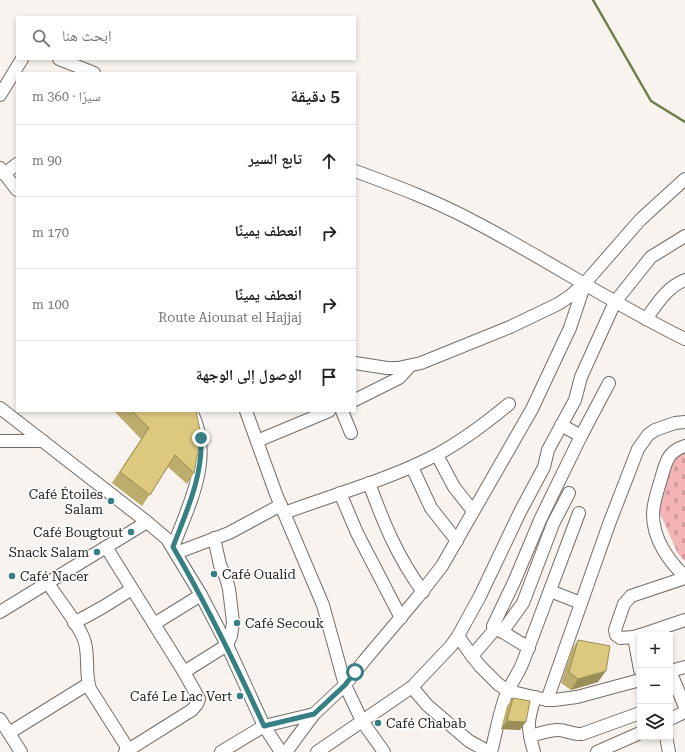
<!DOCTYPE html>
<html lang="ar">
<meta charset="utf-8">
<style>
body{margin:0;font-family:"Roboto Serif","Noto Naskh Arabic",serif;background:#f2f2f2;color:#222;direction:rtl}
.controls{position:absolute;right:12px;bottom:12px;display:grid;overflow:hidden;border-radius:0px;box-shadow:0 2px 6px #0003}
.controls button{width:36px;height:36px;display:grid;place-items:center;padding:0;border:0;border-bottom:1px solid #e0e0e0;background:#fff;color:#222;font:20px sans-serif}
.stop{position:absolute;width:12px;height:12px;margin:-9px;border:3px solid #367f82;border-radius:50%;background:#fff}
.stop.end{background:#367f82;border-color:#fff;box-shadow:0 1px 4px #0008}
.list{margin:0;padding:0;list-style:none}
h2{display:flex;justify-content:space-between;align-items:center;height:52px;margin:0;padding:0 16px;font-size:17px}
h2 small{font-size:13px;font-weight:400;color:#767676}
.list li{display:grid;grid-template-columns:26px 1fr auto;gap:12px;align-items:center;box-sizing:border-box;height:72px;padding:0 16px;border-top:1px solid #e0e0e0}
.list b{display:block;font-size:15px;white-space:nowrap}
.list p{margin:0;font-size:13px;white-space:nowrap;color:#767676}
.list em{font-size:13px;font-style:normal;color:#767676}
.icon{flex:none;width:22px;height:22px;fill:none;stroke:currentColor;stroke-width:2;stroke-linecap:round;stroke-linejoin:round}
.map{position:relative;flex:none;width:685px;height:752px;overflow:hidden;direction:ltr}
.search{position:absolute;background:#fff;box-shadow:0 2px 6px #0003;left:16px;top:16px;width:340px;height:44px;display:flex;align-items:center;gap:10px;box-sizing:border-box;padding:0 14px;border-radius:0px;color:#767676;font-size:15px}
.panel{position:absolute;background:#fff;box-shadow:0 2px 6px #0003;left:16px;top:72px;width:340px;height:340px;border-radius:0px;direction:rtl}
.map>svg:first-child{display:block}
</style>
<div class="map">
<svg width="685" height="752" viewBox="0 0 685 752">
<defs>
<pattern id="cemetery-stones" width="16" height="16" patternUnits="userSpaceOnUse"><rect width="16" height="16" fill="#f5b4b6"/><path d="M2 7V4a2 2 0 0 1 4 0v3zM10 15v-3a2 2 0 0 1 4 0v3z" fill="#d29b9c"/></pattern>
</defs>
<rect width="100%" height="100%" fill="#f8f3ee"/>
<!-- cemetery -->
<path fill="url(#cemetery-stones)" d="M 685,445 L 685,561 L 678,554 L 659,511 L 665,477 L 677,448 Z"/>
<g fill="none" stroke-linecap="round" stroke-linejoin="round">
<!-- stream -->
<path stroke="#717d4b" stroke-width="2.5" d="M 593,0 L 651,101 L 685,122"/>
<!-- minor casing -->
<g stroke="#736e6a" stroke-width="14">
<g id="minor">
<path d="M 59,59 L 94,73"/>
<path d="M 0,95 L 22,59"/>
<path d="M 0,168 L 17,190"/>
<path d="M 355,171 C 396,186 436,201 475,222 C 546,259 613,304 685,339"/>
<path d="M 4,174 L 17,164"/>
<path d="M 646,319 C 657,304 667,287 685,280"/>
<path d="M 355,363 L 387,368 L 398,368 L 421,363 L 510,327 L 558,304 L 570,296 L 585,283 L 640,220 L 685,179"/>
<path d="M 355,400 L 399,378 L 410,366"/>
<path d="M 0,408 L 147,522 L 167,539 L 201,595 L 227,645 L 264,726 L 281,752"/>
<path d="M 246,411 L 276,494 L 323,605 L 345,685 L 362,721 L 384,752"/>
<path d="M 342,411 L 351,433"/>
<path d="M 561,425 L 581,436"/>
<path d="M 0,441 L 43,441"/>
<path d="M 257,441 L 329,411"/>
<path d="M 685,446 C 667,452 666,462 661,479 C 658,490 653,502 653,515 C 653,538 668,561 685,576"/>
<path d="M 437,455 L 454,487 L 473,511"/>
<path d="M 412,467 L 431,508 L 457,541"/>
<path d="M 369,483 C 384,524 397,556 423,592"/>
<path d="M 340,493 L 357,533 L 401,618"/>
<path d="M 284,513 C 335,494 388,480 436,455 C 463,441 486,423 509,404"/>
<path d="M 106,547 L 184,672 L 199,699 L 197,704 L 192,710 L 125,752"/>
<path d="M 173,547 C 189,504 215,457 191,411"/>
<path d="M 176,553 L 229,533 L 281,505"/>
<path d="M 48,583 C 57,598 82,628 85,643 C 89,658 85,674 90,689 L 130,752"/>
<path d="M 550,591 L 581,603"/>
<path d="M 0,612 L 147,522"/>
<path d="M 74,623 L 103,607 L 132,589"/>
<path d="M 154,624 L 201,595"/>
<path d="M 502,632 L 523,603 L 553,524 L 569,493"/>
<path d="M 640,635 L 634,637 L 640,670"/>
<path d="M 641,635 L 685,620"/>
<path d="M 458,636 L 472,656 L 480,666 L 498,684 L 508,691 L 547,700 L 554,700 L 577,697 L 640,680"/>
<path d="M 634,637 L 620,638 L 616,635 L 615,630 L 624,604 L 631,596 L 685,578"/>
<path d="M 529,648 L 493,626 L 514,582 L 541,518 L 581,436 L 609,383"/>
<path d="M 472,656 L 496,628"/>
<path d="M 670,671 L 685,707"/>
<path d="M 670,671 L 685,667"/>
<path d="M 184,672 L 227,645 L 231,636 L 233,622 L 229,589 L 226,578 L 220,565 L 214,538"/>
<path d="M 412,687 L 427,705 L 469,741 L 489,752"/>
<path d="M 547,700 L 609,524 L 638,449 L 648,435 L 655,430 L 675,423 L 685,422"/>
<path d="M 0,719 L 21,752"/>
<path d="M 670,719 L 685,712"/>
<path d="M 9,733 L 88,684"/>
<path d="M 530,736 C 538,734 549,730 558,730 C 567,730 572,735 582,734 L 640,713"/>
<path d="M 666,737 L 669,752"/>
<path d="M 221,752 L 264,726 L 314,714"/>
<path d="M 286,752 L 314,714 L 345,685 L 364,661 L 417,598 L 442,566 L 532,409 L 570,328 L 585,283"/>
<path d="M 317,752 L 412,687 L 451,646 L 458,636 L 480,596 L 520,512 L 544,467 L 548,450 L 575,400 L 581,377 L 615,302 L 651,257 L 685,236"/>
<path d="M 491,752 C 496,733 500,708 508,690 C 513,681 519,672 523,662 L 579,513"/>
<path d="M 534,752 C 527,727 527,722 535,697"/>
<path d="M 597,752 L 640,733"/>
</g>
</g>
<!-- minor -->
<use href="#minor" stroke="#fff" stroke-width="12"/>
</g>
<!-- wall -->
<g fill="#bdad6c">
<path d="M 114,411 L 196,411 L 194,473 L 187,484 L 168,467 L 142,506 L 112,483 L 141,439 Z"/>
<path d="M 578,640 L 598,682 L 571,690 L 561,683 L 571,651 Z"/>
<path d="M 513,698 L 520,730 L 501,729 L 507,706 Z"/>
</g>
<!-- shaded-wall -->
<g fill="#9a8d58">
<path d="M 606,671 L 598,682 L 571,690 L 578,679 Z"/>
<path d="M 507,721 L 526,722 L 520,730 L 501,729 Z"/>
</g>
<!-- building -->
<g fill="#dcc97e" stroke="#9a8d58">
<path d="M 132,411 L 196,411 L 201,435 L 194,473 L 175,455 L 150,495 L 120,472 L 149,428 Z"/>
<path d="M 578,640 L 610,646 L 606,671 L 578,679 L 569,672 Z"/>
<path d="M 513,698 L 530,701 L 526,722 L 507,721 Z"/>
</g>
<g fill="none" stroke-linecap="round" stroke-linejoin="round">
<!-- route -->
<path stroke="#367f82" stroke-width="5" d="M 201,438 C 203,477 186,512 173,547 C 207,605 236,665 264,726 L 314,714 L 345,685 L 355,672"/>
</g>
<!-- markers -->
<g fill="#367f82" stroke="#fff" stroke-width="1.5">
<circle cx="111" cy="501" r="4"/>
<circle cx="131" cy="532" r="4"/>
<circle cx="97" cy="552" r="4"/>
<circle cx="214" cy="574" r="4"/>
<circle cx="12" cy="576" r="4"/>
<circle cx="237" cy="623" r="4"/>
<circle cx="240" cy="696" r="4"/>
<circle cx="378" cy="723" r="4"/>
</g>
<g text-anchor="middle" stroke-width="3" stroke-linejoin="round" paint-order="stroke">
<!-- poi labels -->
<g font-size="13" fill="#262422" stroke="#fff" text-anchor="end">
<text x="103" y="499">Café Étoiles<tspan x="103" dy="15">Salam</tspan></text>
<text x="123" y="537">Café Bougtout</text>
<text x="89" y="557">Snack Salam</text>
<text x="222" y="579" text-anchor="start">Café Oualid</text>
<text x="20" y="581" text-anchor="start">Café Nacer</text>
<text x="245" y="628" text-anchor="start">Café Secouk</text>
<text x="232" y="701">Café Le Lac Vert</text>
<text x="386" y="728" text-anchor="start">Café Chabab</text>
</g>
</g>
</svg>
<div class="controls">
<button>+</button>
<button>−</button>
<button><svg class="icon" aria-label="layers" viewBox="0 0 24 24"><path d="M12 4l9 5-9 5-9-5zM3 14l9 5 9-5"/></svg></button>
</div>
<div class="stop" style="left:355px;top:672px"></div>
<div class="stop end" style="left:201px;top:438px"></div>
<div class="search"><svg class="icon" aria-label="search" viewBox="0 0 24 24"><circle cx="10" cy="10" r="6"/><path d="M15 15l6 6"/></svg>ابحث هنا</div>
<section class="panel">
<h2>5 دقيقة<small>سيرًا · 360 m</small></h2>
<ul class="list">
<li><svg class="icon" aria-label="ahead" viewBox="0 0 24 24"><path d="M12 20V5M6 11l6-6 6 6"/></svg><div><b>تابع السير</b></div><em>90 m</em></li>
<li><svg class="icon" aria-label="right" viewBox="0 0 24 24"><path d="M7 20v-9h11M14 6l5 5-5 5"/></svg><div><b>انعطف يمينًا</b></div><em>170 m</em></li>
<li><svg class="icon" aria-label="right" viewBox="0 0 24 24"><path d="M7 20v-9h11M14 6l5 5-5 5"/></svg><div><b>انعطف يمينًا</b><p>Route Aiounat el Hajjaj</p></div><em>100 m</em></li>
<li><svg class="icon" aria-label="arrive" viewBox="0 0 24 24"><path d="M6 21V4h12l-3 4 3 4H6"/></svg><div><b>الوصول إلى الوجهة</b></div></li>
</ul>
</section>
</div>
